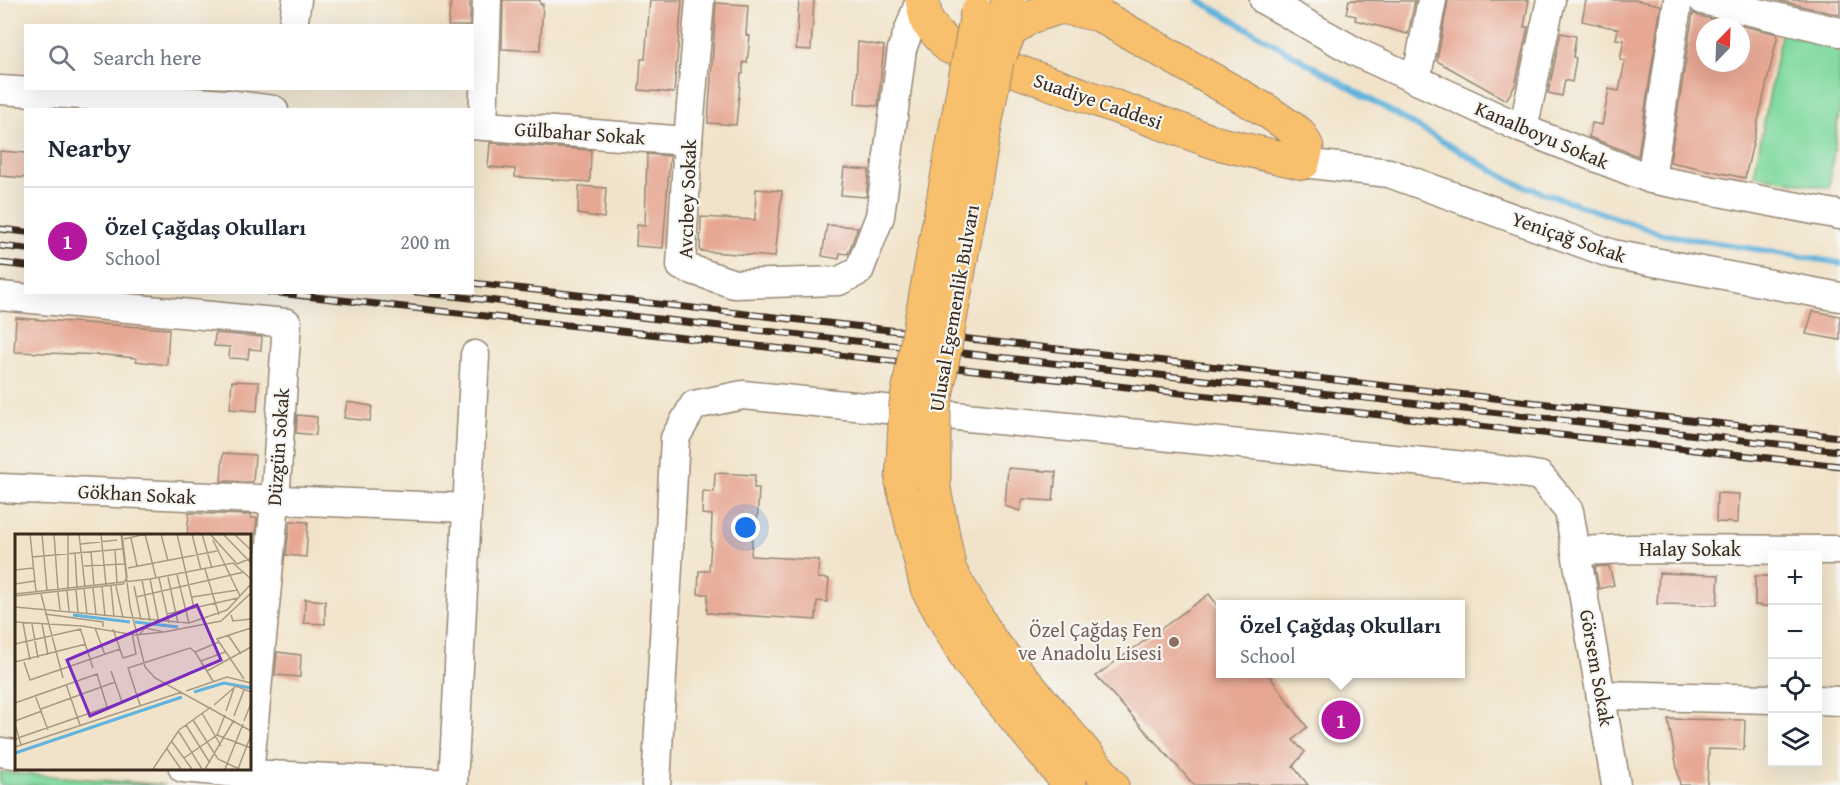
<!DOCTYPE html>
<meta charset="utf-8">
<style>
body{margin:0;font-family:"Gentium Book Plus",serif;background:#f2f2f3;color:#1f2937}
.controls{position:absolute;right:18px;bottom:18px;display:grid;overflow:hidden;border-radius:0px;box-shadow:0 6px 24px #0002}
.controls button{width:54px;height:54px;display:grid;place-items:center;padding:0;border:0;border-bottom:2px solid #e0e1e3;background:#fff;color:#1f2937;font:30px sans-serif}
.compass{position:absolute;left:1696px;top:18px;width:54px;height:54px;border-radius:50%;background:#fff;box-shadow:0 6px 24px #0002;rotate:23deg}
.you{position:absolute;left:746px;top:528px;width:21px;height:21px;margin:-15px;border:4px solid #fff;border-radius:50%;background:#1a73e8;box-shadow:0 0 0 9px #1a73e833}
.badge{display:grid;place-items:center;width:39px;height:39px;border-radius:50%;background:#b5179e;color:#fff;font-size:20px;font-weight:700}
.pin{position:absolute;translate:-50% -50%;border:3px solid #fff;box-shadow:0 2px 6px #0006}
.popup{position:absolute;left:1216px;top:600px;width:249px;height:78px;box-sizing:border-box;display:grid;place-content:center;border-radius:0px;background:#fff;filter:drop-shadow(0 2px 4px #0005);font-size:20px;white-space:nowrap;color:#747a83}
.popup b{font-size:22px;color:#1f2937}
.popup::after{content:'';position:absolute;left:50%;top:100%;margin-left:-12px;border:12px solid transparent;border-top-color:#fff}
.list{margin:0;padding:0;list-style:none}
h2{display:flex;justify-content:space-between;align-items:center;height:78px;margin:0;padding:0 24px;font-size:26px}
h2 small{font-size:20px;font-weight:400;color:#747a83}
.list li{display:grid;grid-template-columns:39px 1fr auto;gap:18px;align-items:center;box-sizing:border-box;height:108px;padding:0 24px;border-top:2px solid #e0e1e3}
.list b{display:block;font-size:22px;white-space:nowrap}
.list p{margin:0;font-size:20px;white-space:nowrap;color:#747a83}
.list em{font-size:20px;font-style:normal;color:#747a83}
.icon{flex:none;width:33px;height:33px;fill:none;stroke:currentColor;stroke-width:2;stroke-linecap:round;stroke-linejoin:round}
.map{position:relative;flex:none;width:1840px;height:785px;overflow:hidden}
.search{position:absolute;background:#fff;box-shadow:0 6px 24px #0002;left:24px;top:24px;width:450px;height:66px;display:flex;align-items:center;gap:15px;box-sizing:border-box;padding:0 21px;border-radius:0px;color:#747a83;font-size:22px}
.panel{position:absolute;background:#fff;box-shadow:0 6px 24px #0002;left:24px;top:108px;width:450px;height:186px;border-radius:0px}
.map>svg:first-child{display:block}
</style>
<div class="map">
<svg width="1840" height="785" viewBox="0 0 1840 785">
<rect width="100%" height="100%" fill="#f6f6f2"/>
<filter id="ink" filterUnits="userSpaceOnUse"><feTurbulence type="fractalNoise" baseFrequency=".0167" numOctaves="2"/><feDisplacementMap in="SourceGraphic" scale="12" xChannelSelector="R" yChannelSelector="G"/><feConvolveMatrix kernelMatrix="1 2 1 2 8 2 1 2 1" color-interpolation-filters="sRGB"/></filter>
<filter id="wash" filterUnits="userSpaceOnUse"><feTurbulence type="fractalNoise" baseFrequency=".008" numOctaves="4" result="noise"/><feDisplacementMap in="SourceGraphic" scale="24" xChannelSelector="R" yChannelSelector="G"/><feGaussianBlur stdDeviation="1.35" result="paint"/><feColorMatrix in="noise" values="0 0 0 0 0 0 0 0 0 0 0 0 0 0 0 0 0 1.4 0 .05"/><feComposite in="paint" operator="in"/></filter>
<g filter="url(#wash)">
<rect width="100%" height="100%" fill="#f1e3c9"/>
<!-- green -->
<g fill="#7fd99f" stroke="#5d825e" stroke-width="1.5">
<path d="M 1781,34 L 1840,47 L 1840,106 L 1829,188 L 1754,175 Z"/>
<path d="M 0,772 L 166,785 L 0,785 Z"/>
</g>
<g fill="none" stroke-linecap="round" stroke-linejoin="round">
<!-- stream -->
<path stroke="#61b2dc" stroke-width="6" d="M 1198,0 L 1513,182 L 1662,234 L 1840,263"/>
</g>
<g id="blocks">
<!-- building -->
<g fill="#e6a793" fill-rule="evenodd">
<path d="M 451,0 L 470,0 L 470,26 L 448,26 Z"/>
<path d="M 503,0 L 540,0 L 540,4 L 543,4 L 540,51 L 502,49 Z"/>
<path d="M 650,0 L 682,0 L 674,93 L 639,90 L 641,59 L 645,59 Z"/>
<path d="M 799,0 L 814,0 L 811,50 L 796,49 Z"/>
<path d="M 1349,0 L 1415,1 L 1408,34 L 1355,20 L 1356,16 L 1346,14 Z"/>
<path d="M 1448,0 L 1529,0 L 1524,27 L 1528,27 L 1515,86 L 1506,100 L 1437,61 Z"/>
<path d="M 1586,0 L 1635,0 L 1661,5 L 1638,156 L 1589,137 L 1592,123 L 1602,125 L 1609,89 L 1619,91 L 1625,61 L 1620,60 L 1624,40 L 1616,39 L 1618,29 L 1582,21 Z"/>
<path d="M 1776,0 L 1840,0 L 1840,15 Z"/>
<path d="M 716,3 L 748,5 L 746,35 L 750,36 L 747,63 L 743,62 L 743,74 L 741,74 L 736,125 L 708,123 Z"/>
<path d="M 1693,13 L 1699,16 L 1778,34 L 1745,178 L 1670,162 ZM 1705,27 L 1741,27 L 1741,63 L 1705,63 Z"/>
<path d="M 1561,33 L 1576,36 L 1573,57 L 1576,58 L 1572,82 L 1565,80 L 1562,96 L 1548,93 Z"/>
<path d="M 858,42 L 884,46 L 878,106 L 855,104 Z"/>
<path d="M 490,143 L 591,150 L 590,182 L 515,177 L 515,169 L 488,167 Z"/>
<path d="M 0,151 L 26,153 L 26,178 L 0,176 Z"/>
<path d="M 647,154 L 670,156 L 663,248 L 636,246 L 637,225 L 645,226 Z"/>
<path d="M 844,168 L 869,170 L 866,197 L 841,195 Z"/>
<path d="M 579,186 L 606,188 L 604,218 L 578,214 Z"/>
<path d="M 756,189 L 782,191 L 775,257 L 700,251 L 701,217 L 755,220 Z"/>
<path d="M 827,225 L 858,227 L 848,254 L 840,253 L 839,259 L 822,256 Z"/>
<path d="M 1813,311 L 1840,316 L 1840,340 L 1806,334 Z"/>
<path d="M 16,318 L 169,329 L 167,365 L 136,361 L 136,358 L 106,355 L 14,352 Z"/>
<path d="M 215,333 L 262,337 L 261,350 L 249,349 L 248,359 L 229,358 L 230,347 L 214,346 Z"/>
<path d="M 232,381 L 259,382 L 257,411 L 230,409 Z"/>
<path d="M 347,402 L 372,406 L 370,421 L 344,418 Z"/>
<path d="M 297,415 L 317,417 L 316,435 L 296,433 Z"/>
<path d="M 223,453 L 255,455 L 253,482 L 221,481 Z"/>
<path d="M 1008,468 L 1056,472 L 1053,501 L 1023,499 L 1020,511 L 1005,506 Z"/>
<path d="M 715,473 L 755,475 L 754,488 L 759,488 L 757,523 L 753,523 L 751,556 L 819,560 L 818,578 L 829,579 L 827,602 L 817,601 L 816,620 L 707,613 L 708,594 L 698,594 L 699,571 L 709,571 L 711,543 L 712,515 L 702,514 L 703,491 L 714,492 Z"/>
<path d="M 1717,493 L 1739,494 L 1738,523 L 1716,522 Z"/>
<path d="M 189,513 L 251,515 L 251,518 L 257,518 L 255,536 L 187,536 Z"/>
<path d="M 290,521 L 308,522 L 306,557 L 286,555 Z"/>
<path d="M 1609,566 L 1614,585 L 1599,589 L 1595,567 Z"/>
<path d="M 1659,573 L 1719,575 L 1717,605 L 1657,604 Z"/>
<path d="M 1755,576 L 1773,576 L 1773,607 L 1755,605 Z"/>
<path d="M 1209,594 L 1221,610 L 1221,674 L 1268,674 L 1307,727 L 1293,740 L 1305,752 L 1293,766 L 1308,785 L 1194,785 L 1096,676 Z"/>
<path d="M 305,599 L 325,601 L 325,624 L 304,623 Z"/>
<path d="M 277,652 L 301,655 L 300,677 L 275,675 Z"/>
<path d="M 1668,719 L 1745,720 L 1744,750 L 1709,749 L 1707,785 L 1680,785 Z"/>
</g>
</g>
</g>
<g filter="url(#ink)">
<use href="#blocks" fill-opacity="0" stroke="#968674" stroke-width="1.5"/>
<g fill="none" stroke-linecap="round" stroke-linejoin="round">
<!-- minor casing -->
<g stroke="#968674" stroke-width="31">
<g id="minor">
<path d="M 700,0 L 688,141 L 681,266 L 734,284 L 839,281 L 859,271 L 880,216 L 902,49 L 920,0"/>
<path d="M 1264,0 L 1356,52 L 1523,129 L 1651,179 L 1840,215"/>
<path d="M 1703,0 L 1840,32"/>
<path d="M 293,26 L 297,0"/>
<path d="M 1416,80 L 1432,0"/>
<path d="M 0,90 L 228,104 L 274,110"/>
<path d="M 472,125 L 688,141"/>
<path d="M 483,126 L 487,0"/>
<path d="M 1523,129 L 1551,0"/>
<path d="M 1303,163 L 1389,173 L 1612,254 L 1840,297"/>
<path d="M 1651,179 L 1678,0"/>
<path d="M 0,296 L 287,323 L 275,501 L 248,785"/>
<path d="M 0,488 L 467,508"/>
<path d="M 1577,551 L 1630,549 L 1840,550"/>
<path d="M 1601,695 L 1772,699"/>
<path d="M 1818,700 L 1840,701"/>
<path d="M 0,752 L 16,754"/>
<path d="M 183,768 L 249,774 L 453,784 L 475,355"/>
<path d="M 656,785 L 675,438 L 694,405 L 743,395 L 1495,469 L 1540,476 L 1569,511 L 1616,785"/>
</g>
</g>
<!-- major casing -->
<g stroke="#968674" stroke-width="35">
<g id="major">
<path d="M 922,0 L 927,22 L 949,47 L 1217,143 L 1303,163 L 1307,147 L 1299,133 L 1267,111"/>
<path d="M 902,482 L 927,588 L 969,662 L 1070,785"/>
<path d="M 934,489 L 950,571 L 991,641 L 1112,785"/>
</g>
</g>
<!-- minor -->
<use href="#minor" stroke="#fff" stroke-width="28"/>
<!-- major -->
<use href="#major" stroke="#f8bf6c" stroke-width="33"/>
<!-- rail casing -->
<g stroke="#3b2a1e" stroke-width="7">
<g id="rail">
<path d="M 0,229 L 26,232"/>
<path d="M 0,246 L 26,249"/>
<path d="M 0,263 L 26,266"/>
<path d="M 472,283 L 1840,437"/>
<path d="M 269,292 L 1840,466"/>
<path d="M 416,292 L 1840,451"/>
</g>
</g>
<!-- rail -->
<use href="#rail" stroke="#f6f6f2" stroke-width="4.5" stroke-dasharray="14" stroke-linecap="butt"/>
<!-- major-bridge casing -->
<g stroke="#968674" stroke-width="35" stroke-linecap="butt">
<g id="major-bridge">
<path d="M 1001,53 L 1010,31 L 1030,17 L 1061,7 L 1099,15 L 1267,111"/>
<path d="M 902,482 L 906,404 L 977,13"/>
<path d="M 934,489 L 934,408 L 1008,0"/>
</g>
</g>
<!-- major-bridge -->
<use href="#major-bridge" stroke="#f8bf6c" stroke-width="33"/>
</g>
</g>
<!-- markers -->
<circle fill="#8d6e63" stroke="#f6f6f2" stroke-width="2" cx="1174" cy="642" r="6"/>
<g text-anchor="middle" stroke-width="4.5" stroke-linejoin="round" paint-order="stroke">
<!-- street labels -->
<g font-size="20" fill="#3b2a1e" stroke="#f6f6f2">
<text transform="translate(1098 101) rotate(19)" y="7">Suadiye Caddesi</text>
<text transform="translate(580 133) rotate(4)" y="7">Gülbahar Sokak</text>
<text transform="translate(1542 135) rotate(23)" y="7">Kanalboyu Sokak</text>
<text transform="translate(687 199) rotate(-88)" y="7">Avcıbey Sokak</text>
<text transform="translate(1569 237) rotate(19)" y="7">Yeniçağ Sokak</text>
<text transform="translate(954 308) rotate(-80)" y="7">Ulusal Egemenlik Bulvarı</text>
<text transform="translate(278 447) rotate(-86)" y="7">Düzgün Sokak</text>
<text transform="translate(137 494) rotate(3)" y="7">Gökhan Sokak</text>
<text x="1690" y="556">Halay Sokak</text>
<text transform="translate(1597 668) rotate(80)" y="7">Görsem Sokak</text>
</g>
<!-- education labels -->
<g font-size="20" fill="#785e54" stroke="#f6f6f2" text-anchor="end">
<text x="1162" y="637">Özel Çağdaş Fen<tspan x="1162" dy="23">ve Anadolu Lisesi</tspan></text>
</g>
</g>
<!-- overview -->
<g transform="translate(15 534)">
<rect width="236" height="236" fill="#f1e3c9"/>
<path fill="none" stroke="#61b2dc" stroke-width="3" d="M 58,81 L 115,88M 120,88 L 163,93M 179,158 L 209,149 L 236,154M 0,219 L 167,163"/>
<path fill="none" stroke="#a89985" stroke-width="1.5" d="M 15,0 L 21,58M 27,0 L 32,57M 39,0 L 43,56M 53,0 L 53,55M 64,0 L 70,53M 86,0 L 91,51M 106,0 L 115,72 L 130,133 L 140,144 L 236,197M 130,0 L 141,44M 146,0 L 153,27M 162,0 L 179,74M 177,0 L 186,36M 187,0 L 197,34M 195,0 L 222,30 L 236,24M 208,0 L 236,29M 219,0 L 236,16M 116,4 L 122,32M 109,5 L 131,0M 198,6 L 225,62M 66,10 L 102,6M 100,16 L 102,49M 76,18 L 79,52M 60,19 L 62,54M 17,23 L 107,15M 69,32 L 109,30M 113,34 L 202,17M 190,35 L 204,81M 0,36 L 18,34M 162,41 L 174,89M 153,43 L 163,89M 144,44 L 154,89M 135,45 L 144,89M 127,46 L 135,87M 0,50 L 20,47M 96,52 L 99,83M 101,52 L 108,84M 119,52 L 126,86M 87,53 L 90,82M 78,54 L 81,81M 69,55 L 72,80M 61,56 L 63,78M 52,57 L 54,77M 43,58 L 45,76M 0,60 L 135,45 L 218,29 L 236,45M 26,60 L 48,144M 0,62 L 108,50 L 112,43 L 107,0M 121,63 L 229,38M 177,63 L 223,56M 0,73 L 174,89 L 212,76 L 236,50M 30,80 L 88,88 L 88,93M 152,80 L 223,64M 216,81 L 218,87 L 236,85M 0,88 L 67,92 L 120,101 L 149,98M 8,89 L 15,126M 17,90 L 23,124M 27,90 L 33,121M 65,94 L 78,134M 80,94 L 90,121M 98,95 L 108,124 L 121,120 L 117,99M 149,98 L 206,87 L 236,59M 124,101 L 130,94 L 149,98M 213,101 L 226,120M 0,110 L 66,95M 180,118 L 198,147M 180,118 L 204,108M 186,127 L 210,118M 0,128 L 71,110M 9,128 L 15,146 L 105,115M 192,137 L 236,113M 229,145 L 202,105 L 236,94M 51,150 L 65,191M 171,157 L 212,143 L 236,149M 20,161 L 33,196M 0,169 L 82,140 L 93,176M 125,171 L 113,134 L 175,114 L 180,118M 199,171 L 221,152 L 236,158M 26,175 L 100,148M 211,177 L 219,154M 187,179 L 206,212M 219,182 L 229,156M 178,186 L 203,225 L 224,235M 0,187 L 27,177M 229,187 L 236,169M 0,190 L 6,211M 171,191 L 195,229M 164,198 L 187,235M 202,201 L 236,214M 0,205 L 107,168 L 96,137M 157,208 L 177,235M 0,213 L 167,158M 152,215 L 166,235M 169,224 L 202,201 L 210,181M 138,235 L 164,196 L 196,173M 190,235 L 219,186M 210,235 L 228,190M 223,235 L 236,201"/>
<path fill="#7b2cbf" fill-opacity="0.15" stroke="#7b2cbf" stroke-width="3" d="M 182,71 L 206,126 L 75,182 L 52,126 Z"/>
<rect width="236" height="236" fill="none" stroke="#3b2a1e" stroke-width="3"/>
</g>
</svg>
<div class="controls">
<button>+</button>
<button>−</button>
<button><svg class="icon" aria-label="locate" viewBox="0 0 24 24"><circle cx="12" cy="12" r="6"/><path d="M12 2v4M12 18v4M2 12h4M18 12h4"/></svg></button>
<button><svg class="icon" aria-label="layers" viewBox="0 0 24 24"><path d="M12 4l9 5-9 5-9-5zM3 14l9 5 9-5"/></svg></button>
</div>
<svg class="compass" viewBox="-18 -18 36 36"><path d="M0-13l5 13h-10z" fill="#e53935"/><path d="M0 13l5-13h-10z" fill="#747a83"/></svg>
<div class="you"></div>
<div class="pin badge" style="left:1341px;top:720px">1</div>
<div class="popup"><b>Özel Çağdaş Okulları</b>School</div>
<div class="search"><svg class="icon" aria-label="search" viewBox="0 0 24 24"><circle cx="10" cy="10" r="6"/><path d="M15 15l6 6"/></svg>Search here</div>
<section class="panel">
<h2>Nearby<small></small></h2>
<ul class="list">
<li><span class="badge">1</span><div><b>Özel Çağdaş Okulları</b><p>School</p></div><em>200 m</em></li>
</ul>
</section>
</div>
